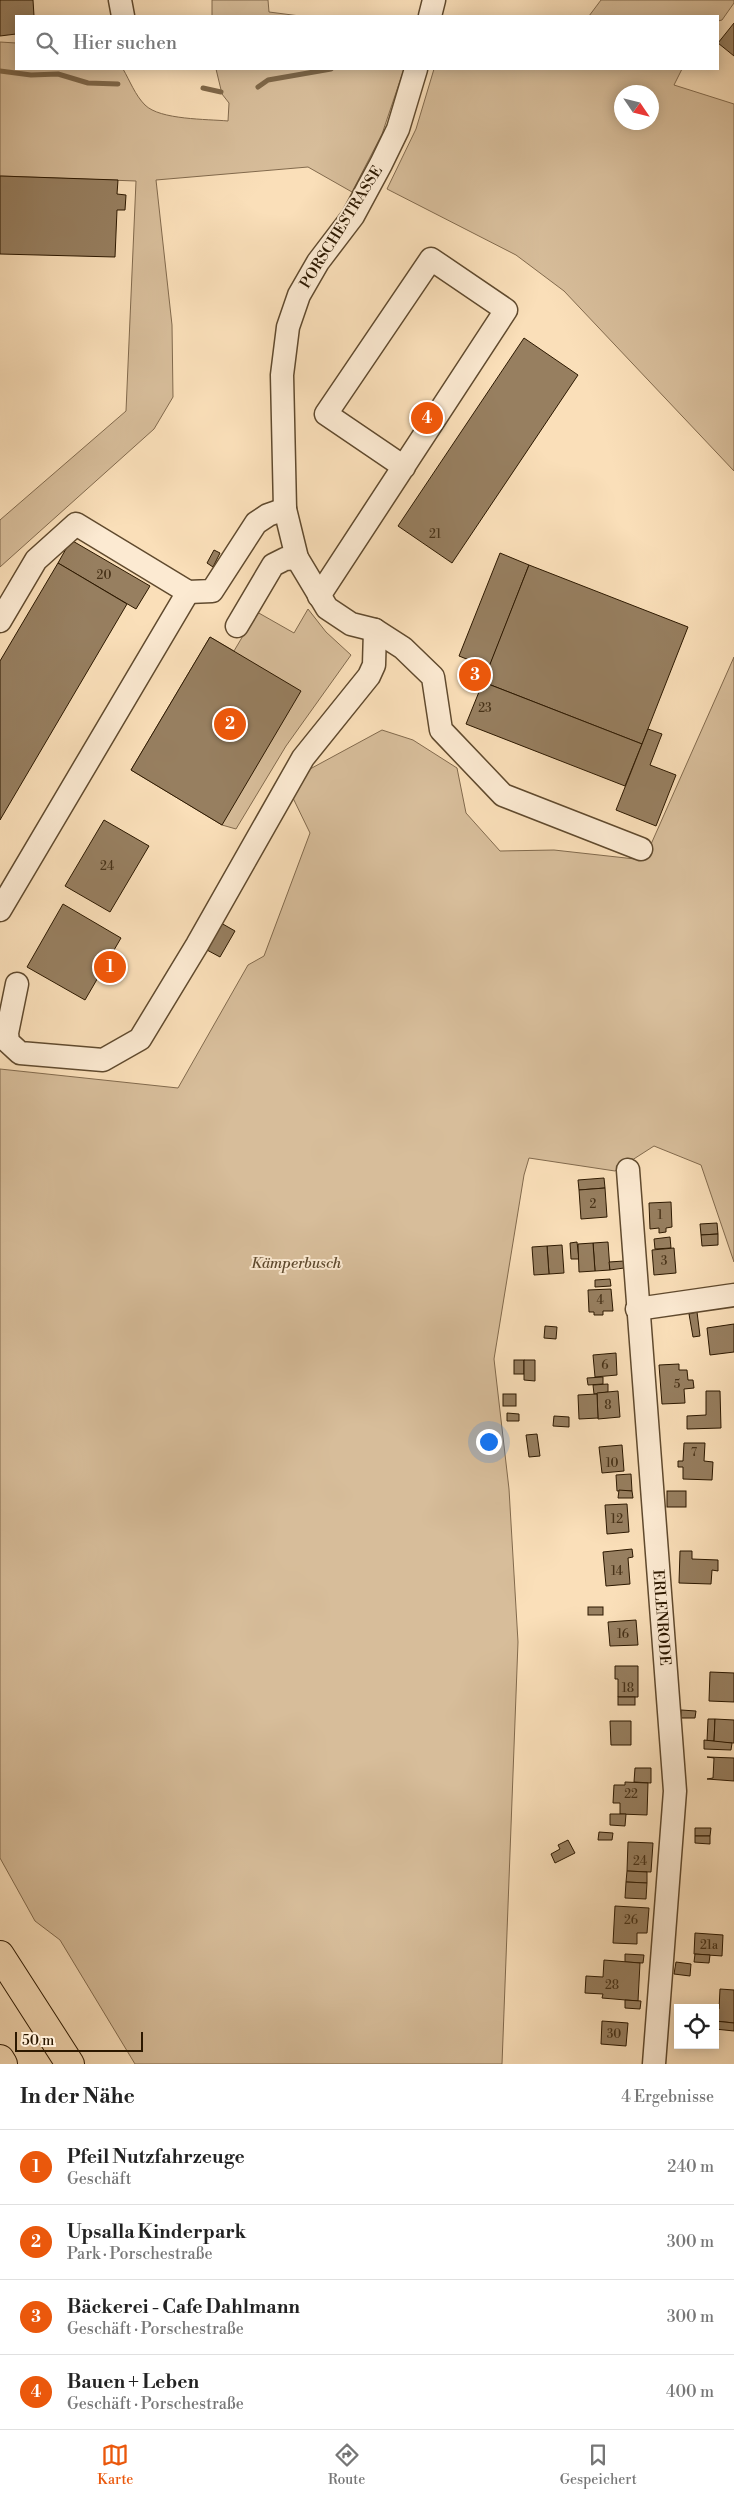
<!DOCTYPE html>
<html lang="de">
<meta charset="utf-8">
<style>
body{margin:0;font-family:"Libre Bodoni",serif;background:#f6f6f6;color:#222}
.controls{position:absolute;right:15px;bottom:15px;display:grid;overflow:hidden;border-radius:0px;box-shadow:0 2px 12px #0003}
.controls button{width:45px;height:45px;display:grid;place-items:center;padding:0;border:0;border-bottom:1px solid #e0e0e0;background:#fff;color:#222;font:25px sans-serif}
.compass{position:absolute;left:614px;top:85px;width:45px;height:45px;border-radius:50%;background:#fff;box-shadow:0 2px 12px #0003;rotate:125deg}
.scale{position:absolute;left:15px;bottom:12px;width:128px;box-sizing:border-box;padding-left:5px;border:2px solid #2c1800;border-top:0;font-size:14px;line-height:18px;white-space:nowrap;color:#2c1800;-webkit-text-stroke:4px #fcead2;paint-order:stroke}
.you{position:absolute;left:488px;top:1441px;width:18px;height:18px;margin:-12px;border:4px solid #fff;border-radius:50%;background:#1a73e8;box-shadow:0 0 0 8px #1a73e833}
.badge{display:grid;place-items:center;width:32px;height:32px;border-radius:50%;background:#ea580c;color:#fff;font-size:16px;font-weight:700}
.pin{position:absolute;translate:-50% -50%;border:2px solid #fff;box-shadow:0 1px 5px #0006}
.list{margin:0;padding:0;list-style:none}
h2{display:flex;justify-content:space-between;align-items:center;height:65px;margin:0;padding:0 20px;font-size:21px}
h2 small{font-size:16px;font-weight:400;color:#767676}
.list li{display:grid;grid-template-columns:32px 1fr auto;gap:15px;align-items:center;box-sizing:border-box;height:75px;padding:0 20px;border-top:1px solid #e0e0e0}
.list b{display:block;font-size:19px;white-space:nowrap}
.list p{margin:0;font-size:16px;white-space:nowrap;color:#767676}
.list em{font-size:16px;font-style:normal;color:#767676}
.icon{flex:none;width:28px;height:28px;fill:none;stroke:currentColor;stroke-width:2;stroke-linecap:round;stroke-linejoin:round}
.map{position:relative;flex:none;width:734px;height:2064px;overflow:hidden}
.search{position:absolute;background:#fff;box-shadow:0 2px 12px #0003;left:15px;right:15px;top:15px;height:55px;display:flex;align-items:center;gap:12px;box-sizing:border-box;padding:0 18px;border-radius:0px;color:#767676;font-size:19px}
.sheet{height:365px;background:#fff}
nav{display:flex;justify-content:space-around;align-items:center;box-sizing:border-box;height:70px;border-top:1px solid #e0e0e0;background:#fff;font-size:14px;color:#767676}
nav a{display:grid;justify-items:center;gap:2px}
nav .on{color:#ea580c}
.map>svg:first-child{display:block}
</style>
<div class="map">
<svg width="734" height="2064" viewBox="0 0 734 2064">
<rect width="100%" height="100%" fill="#fadfb9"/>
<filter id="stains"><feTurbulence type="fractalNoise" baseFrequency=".004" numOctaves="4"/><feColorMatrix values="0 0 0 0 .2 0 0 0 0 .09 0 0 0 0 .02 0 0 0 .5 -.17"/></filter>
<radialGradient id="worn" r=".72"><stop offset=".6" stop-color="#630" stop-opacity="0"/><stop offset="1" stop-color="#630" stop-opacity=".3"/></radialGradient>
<!-- green -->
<g fill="#d7bd9a" stroke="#826a4d" fill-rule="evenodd">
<path d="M 212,0 L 268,0 L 269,12 L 300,16 L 212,16 Z"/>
<path d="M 601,0 L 734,0 L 734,3 L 722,20 L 718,21 L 718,16 L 589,16 Z"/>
<path d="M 0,42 L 16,43 L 16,69 L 123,69 C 130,81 135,95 145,105 C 160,120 207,119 228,121 L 229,103 L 222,94 L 216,69 L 404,69 L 382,134 L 352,192 L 308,167 L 156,180 L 172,325 L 173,397 L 154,429 L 0,567 L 0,520 L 126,411 L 136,181 L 0,176 Z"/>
<path d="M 434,69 L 682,69 L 674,85 L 734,104 L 734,471 L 564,291 L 516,255 L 387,189 L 416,129 ZM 622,92 L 652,92 L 652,122 L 622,122 Z"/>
<path d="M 308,609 L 326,632 L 351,655 L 286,746 L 236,829 L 222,825 L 131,770 L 210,637 L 234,651 L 257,612 L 294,633 Z"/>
<path d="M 734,657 L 734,1262 L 701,1165 L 654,1146 L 615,1171 L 529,1158 L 524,1175 L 494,1359 L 509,1489 L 518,1642 L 502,2064 L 135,2064 L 60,1940 L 35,1921 L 0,1858 L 0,1069 L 178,1088 L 248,965 L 264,956 L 310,833 L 292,796 L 310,769 L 382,730 L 413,740 L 457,768 L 466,813 L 500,851 L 554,850 L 644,860 Z"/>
</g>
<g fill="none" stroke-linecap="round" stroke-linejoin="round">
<!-- stream -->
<g stroke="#7e6749" stroke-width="5">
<path d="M 0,71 L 31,75 L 58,74 L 88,83 L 118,84"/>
<path d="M 258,87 L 268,80 L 331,69"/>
<path d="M 203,88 L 221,92"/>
</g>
</g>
<!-- building -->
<g fill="#977f60" stroke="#2c1800">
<path d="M 0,0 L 33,0 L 34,16 L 16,16 L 16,34 L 0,36 Z"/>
<path d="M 734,23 L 734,56 L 718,43 Z"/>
<path d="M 0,176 L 118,180 L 117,194 L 126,195 L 125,210 L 117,210 L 115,257 L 0,254 Z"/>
<path d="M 524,338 L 578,375 L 452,563 L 398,526 Z"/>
<path d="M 71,540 L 150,586 L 136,609 L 58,563 Z"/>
<path d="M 214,550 L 220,553 L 213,567 L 207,563 Z"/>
<path d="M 500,553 L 529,565 L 489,668 L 459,656 Z"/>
<path d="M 58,563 L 127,604 L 0,820 L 0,661 Z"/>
<path d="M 529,565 L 688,627 L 642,744 L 483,682 Z"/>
<path d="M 210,637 L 301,691 L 222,825 L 131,770 Z"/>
<path d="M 483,682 L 642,744 L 625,786 L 466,724 Z"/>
<path d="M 648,729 L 662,734 L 650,765 L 676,775 L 656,826 L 616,810 Z"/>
<path d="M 104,820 L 149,846 L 110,912 L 65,886 Z"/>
<path d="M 63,904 L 121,938 L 85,1000 L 27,967 Z"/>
<path d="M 221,923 L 235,931 L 220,957 L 207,950 Z"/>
<path d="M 604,1178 L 605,1188 L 579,1190 L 578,1180 Z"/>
<path d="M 605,1188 L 607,1217 L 581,1219 L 579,1190 Z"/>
<path d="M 671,1202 L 672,1227 L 666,1228 L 666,1232 L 659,1233 L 659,1228 L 650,1229 L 649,1203 Z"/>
<path d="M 717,1223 L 718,1234 L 701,1235 L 700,1224 Z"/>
<path d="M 718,1234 L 718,1245 L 702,1246 L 701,1235 Z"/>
<path d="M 670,1237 L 671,1248 L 655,1249 L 654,1239 Z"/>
<path d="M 577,1242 L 579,1259 L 571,1259 L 570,1243 Z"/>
<path d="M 608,1242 L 610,1270 L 595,1271 L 593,1243 Z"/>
<path d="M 593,1243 L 595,1271 L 579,1272 L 578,1244 Z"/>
<path d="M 562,1245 L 564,1273 L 549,1274 L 547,1246 Z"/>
<path d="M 547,1246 L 549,1274 L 534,1275 L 532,1247 Z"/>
<path d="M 674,1248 L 676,1273 L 654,1275 L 652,1250 Z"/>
<path d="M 624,1261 L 624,1268 L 610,1270 L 609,1262 Z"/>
<path d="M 610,1279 L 611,1286 L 595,1287 L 595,1280 Z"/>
<path d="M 611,1289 L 613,1311 L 603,1311 L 603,1315 L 594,1315 L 594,1312 L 589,1312 L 588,1290 Z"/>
<path d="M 697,1312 L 700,1336 L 693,1337 L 689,1314 Z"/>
<path d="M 734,1324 L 734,1352 L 710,1355 L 707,1328 Z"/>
<path d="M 545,1326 L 557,1327 L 556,1339 L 544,1338 Z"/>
<path d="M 616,1353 L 617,1375 L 595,1377 L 593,1355 Z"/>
<rect x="514" y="1360" width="10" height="14"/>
<path d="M 524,1360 L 535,1360 L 535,1381 L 524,1380 Z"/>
<path d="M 679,1364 L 679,1370 L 687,1370 L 688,1380 L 693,1380 L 694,1388 L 684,1389 L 685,1403 L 662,1404 L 659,1365 Z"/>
<path d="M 603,1377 L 603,1384 L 588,1385 L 587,1378 Z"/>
<path d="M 608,1384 L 608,1392 L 594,1394 L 593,1385 Z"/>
<path d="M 618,1391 L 620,1417 L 598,1419 L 597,1393 Z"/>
<path d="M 706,1391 L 720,1391 L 721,1428 L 687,1429 L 687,1416 L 706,1415 Z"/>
<rect x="503" y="1394" width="13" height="12"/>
<path d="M 597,1394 L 598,1418 L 579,1419 L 578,1395 Z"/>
<path d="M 507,1413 L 519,1414 L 519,1421 L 507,1421 Z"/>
<path d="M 554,1416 L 569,1417 L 569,1427 L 553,1426 Z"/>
<path d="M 537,1434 L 540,1456 L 529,1457 L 526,1435 Z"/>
<path d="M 684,1443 L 705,1443 L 704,1461 L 713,1462 L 712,1480 L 683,1479 L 683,1467 L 678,1467 L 678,1461 L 683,1461 Z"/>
<path d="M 622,1445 L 624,1471 L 602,1473 L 599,1447 Z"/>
<path d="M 631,1474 L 632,1491 L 617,1491 L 616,1475 Z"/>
<path d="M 619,1490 L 632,1491 L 633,1498 L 618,1498 Z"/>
<rect x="667" y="1491" width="19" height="16"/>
<path d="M 627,1504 L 629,1532 L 607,1534 L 605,1505 Z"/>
<path d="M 632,1549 L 633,1557 L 628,1558 L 630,1584 L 606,1586 L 603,1552 Z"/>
<path d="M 680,1551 L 692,1551 L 692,1559 L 718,1560 L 718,1571 L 712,1570 L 711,1584 L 679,1583 Z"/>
<rect x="588" y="1607" width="15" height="8"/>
<path d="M 636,1620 L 638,1645 L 610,1646 L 608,1622 Z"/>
<path d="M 615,1666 L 638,1666 L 638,1697 L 618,1697 L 618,1679 L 615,1679 Z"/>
<path d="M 710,1672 L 734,1673 L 734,1702 L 709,1701 Z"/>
<rect x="618" y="1697" width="17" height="8"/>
<path d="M 681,1710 L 696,1711 L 695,1718 L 681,1718 Z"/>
<path d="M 708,1719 L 715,1719 L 714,1741 L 707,1741 Z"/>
<path d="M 715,1719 L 734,1720 L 734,1743 L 714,1742 Z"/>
<path d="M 610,1721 L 631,1721 L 631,1745 L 611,1745 Z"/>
<path d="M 704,1740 L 732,1743 L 731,1750 L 704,1749 Z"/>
<path d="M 707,1757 L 734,1758 L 734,1781 L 707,1779 L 713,1778 L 714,1758 Z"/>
<path d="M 635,1768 L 651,1768 L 651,1783 L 634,1782 Z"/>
<path d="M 625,1782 L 648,1783 L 647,1815 L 620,1814 L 620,1803 L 613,1803 L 614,1785 L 625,1785 Z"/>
<path d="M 610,1814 L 626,1814 L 625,1826 L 610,1825 Z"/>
<path d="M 695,1828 L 711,1828 L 710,1836 L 695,1836 Z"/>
<path d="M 599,1832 L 613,1833 L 612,1840 L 598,1840 Z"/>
<path d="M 695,1836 L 710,1836 L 710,1844 L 695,1843 Z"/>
<path d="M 568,1840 L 575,1853 L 555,1863 L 551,1854 L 560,1849 L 558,1845 Z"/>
<path d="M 628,1842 L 653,1843 L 651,1872 L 627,1871 Z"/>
<path d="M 627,1871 L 647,1872 L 647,1883 L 626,1882 Z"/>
<path d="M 626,1882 L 647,1883 L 646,1899 L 625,1898 Z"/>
<path d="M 615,1906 L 649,1908 L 647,1933 L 637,1933 L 637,1944 L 613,1943 Z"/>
<path d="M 695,1933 L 723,1935 L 722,1956 L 694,1954 Z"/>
<path d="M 625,1954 L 644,1955 L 643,1963 L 625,1962 Z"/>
<path d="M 695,1954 L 710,1955 L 709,1963 L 694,1962 Z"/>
<path d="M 604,1960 L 640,1963 L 638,2001 L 602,1998 L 603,1994 L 585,1993 L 586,1976 L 603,1977 Z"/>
<path d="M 676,1962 L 691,1964 L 690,1976 L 674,1974 Z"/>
<path d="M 720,1989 L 734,1990 L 734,2023 L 715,2021 L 715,2009 L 719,2009 Z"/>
<path d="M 625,2000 L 641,2001 L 640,2009 L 625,2008 Z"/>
<path d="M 602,2021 L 628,2023 L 626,2046 L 601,2044 Z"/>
<path d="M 715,2021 L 734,2023 L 734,2031 L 715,2029 Z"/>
</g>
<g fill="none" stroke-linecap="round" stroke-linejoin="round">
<!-- minor casing -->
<g stroke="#604a2e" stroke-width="25">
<g id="minor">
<path d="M 120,0 L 123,16"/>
<path d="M 430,16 L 434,0"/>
<path d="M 416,69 L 398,129 L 381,164 L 353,216 L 318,262 L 299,295 L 288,327 L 282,375 L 285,509 L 297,558 L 327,608 L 351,624 L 375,630 L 403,648 L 433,677 L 441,730 L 503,795 L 641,849"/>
<path d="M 319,596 L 506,310 L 431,259 L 326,414 L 404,467"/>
<path d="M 0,621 L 36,560 L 76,524 L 188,592 L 212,591 L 256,523 L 268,515 L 285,509"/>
<path d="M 237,626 L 273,565 L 285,559 L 297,558"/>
<path d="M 0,910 L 188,592"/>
<path d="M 17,984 L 7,1033 L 8,1042 L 20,1053 L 103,1060 L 140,1039 L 197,945 L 303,758 L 369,676 L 374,665 L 375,630"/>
<path id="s1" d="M 628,1170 L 675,1791 L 654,2064"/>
<path d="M 637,1309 L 734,1295"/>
</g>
</g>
<!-- highway casing -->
<g stroke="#2c1800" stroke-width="30">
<g id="highway">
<path d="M 0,1955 L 70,2064"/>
<path d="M 0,2059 L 3,2064"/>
</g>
</g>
<!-- minor -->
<use href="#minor" stroke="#fcead2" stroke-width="22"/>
<!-- highway -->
<use href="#highway" stroke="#fadfb9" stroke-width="28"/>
</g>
<g text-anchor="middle" stroke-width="4" stroke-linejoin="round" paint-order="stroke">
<!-- number labels -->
<g font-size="12" fill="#473218">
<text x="435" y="538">21</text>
<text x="104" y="579">20</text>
<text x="485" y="712">23</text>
<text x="107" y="870">24</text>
<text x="593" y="1208">2</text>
<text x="660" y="1219">1</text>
<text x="664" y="1265">3</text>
<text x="600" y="1304">4</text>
<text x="605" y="1369">6</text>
<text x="677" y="1388">5</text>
<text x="608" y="1409">8</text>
<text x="694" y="1456">7</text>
<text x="612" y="1467">10</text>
<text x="617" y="1523">12</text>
<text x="617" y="1575">14</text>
<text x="623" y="1638">16</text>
<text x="628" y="1692">18</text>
<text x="631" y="1798">22</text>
<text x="640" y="1865">24</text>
<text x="631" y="1924">26</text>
<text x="709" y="1949">21a</text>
<text x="612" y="1989">28</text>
<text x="614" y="2038">30</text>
</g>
<!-- street labels -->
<g font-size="15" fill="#2c1800" stroke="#fcead2">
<text transform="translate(341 227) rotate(-58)" y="5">PORSCHESTRASSE</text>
<text dy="5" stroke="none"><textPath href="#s1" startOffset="449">ERLENRODE</textPath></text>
</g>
<!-- park labels -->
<g font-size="15" font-style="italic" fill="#5f4a2e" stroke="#fcead2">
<text x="296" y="1268">Kämperbusch</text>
</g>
</g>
<rect width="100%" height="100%" filter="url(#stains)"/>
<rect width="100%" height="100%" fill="url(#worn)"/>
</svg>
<div class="controls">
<button><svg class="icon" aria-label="locate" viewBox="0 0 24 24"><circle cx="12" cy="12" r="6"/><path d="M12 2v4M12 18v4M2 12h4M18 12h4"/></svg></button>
</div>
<svg class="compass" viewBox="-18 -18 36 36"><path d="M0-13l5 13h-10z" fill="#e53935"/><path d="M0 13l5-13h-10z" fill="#767676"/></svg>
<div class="scale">50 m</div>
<div class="you"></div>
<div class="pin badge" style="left:110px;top:967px">1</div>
<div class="pin badge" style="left:230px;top:724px">2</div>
<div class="pin badge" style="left:475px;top:675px">3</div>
<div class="pin badge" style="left:427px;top:418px">4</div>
<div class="search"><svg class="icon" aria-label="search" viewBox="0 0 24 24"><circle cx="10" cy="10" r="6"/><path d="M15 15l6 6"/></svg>Hier suchen</div>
</div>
<section class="sheet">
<h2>In der Nähe<small>4 Ergebnisse</small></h2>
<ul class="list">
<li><span class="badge">1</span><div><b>Pfeil Nutzfahrzeuge</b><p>Geschäft</p></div><em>240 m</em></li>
<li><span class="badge">2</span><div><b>Upsalla Kinderpark</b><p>Park · Porschestraße</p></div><em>300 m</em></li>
<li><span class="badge">3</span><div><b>Bäckerei - Cafe Dahlmann</b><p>Geschäft · Porschestraße</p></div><em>300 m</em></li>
<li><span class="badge">4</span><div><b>Bauen + Leben</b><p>Geschäft · Porschestraße</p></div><em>400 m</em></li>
</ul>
</section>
<nav>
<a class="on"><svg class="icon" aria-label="map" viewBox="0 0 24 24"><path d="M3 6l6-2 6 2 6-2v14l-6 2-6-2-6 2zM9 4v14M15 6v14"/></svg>Karte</a>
<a><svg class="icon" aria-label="directions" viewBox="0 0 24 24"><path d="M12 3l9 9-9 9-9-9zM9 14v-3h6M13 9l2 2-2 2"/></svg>Route</a>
<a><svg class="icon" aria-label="saved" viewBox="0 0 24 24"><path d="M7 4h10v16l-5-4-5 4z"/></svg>Gespeichert</a>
</nav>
